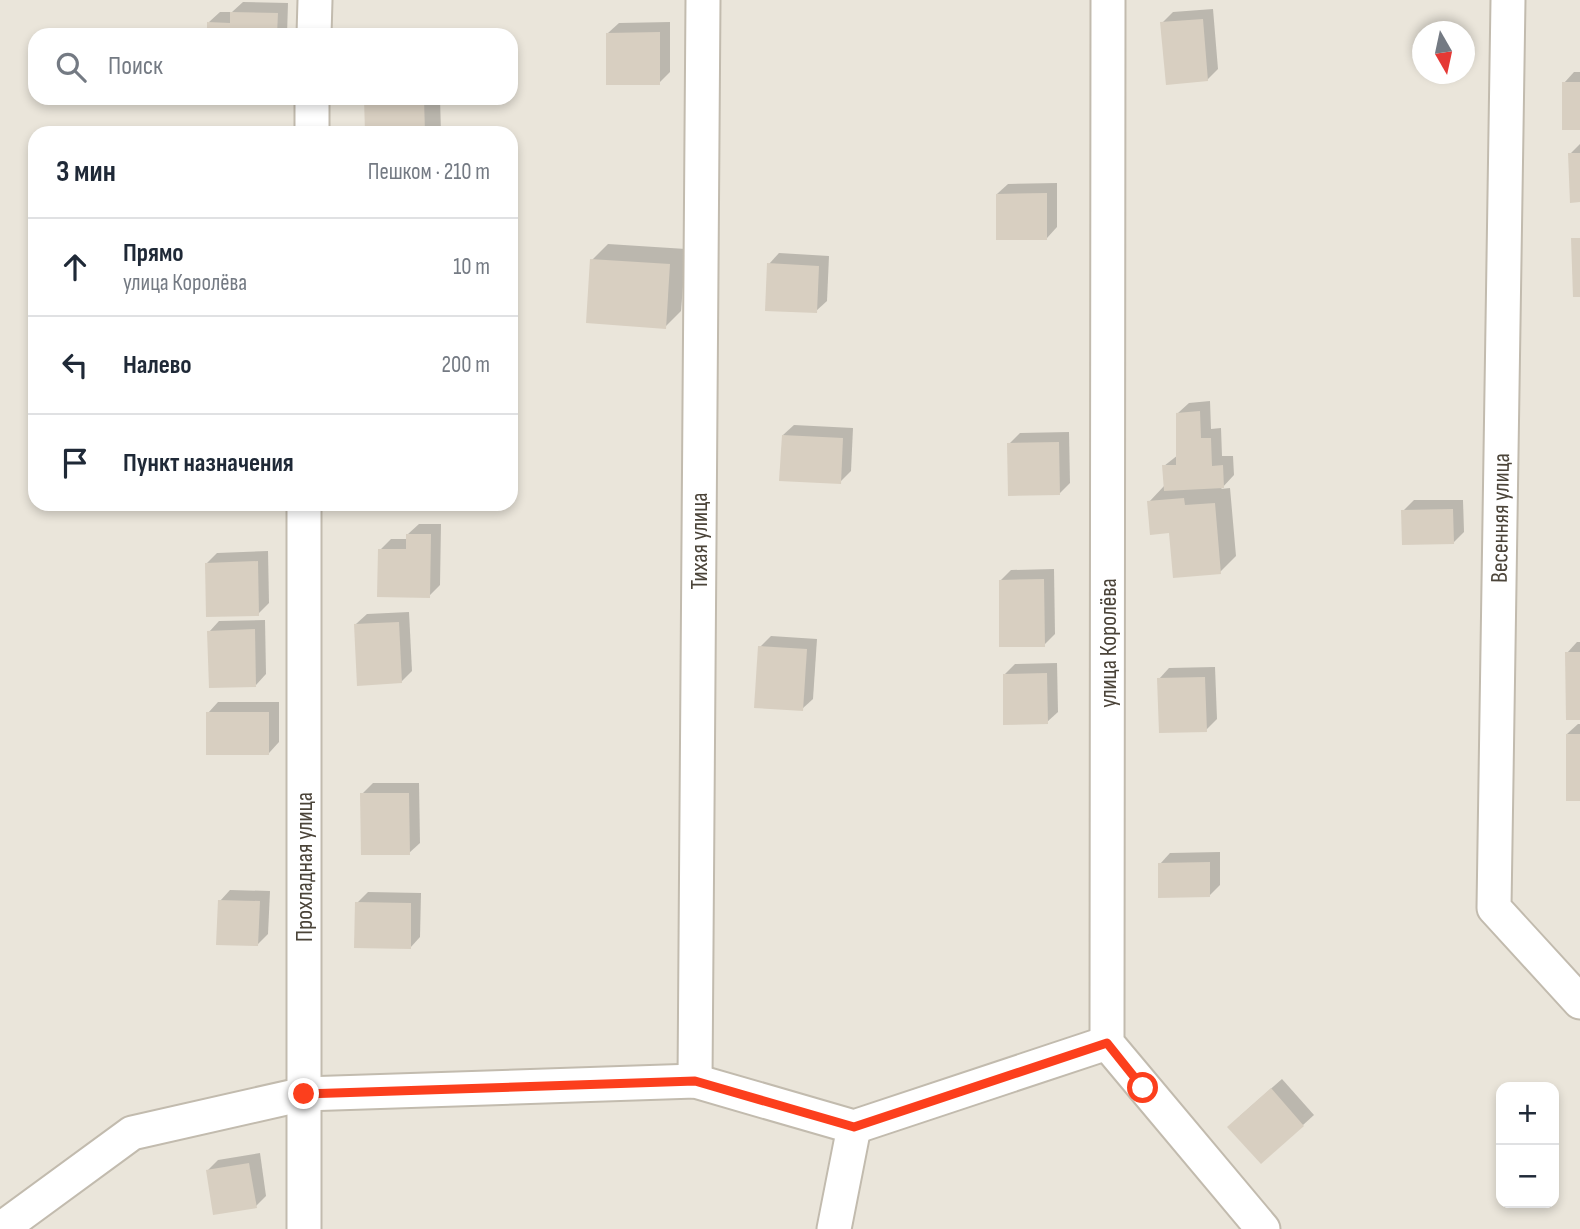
<!DOCTYPE html>
<html lang="ru">
<meta charset="utf-8">
<style>
body{margin:0;font-family:"Sofia Sans Condensed",sans-serif;background:#f6f6f7;color:#1f2937}
.controls{position:absolute;right:21px;bottom:21px;display:grid;overflow:hidden;border-radius:14px;box-shadow:0 4px 10px #0003}
.controls button{width:63px;height:63px;display:grid;place-items:center;padding:0;border:0;border-bottom:2px solid #e0e1e3;background:#fff;color:#1f2937;font:35px sans-serif}
.compass{position:absolute;left:1412px;top:21px;width:63px;height:63px;border-radius:50%;background:#fff;box-shadow:0 4px 10px #0003;rotate:171deg}
.stop{position:absolute;width:21px;height:21px;margin:-16px;border:5px solid #fc3f1d;border-radius:50%;background:#fff}
.stop.end{background:#fc3f1d;border-color:#fff;box-shadow:0 2px 7px #0008}
.list{margin:0;padding:0;list-style:none}
h2{display:flex;justify-content:space-between;align-items:center;height:91px;margin:0;padding:0 28px;font-size:30px}
h2 small{font-size:23px;font-weight:400;color:#747a83}
.list li{display:grid;grid-template-columns:46px 1fr auto;gap:21px;align-items:center;box-sizing:border-box;height:98px;padding:0 28px;border-top:2px solid #e0e1e3}
.list b{display:block;font-size:26px;white-space:nowrap}
.list p{margin:0;font-size:23px;white-space:nowrap;color:#747a83}
.list em{font-size:23px;font-style:normal;color:#747a83}
.icon{flex:none;width:38px;height:38px;fill:none;stroke:currentColor;stroke-width:2;stroke-linecap:round;stroke-linejoin:round}
.map{position:relative;flex:none;width:1580px;height:1229px;overflow:hidden}
.search{position:absolute;background:#fff;box-shadow:0 4px 10px #0003;left:28px;top:28px;width:490px;height:77px;display:flex;align-items:center;gap:18px;box-sizing:border-box;padding:0 24px;border-radius:21px;color:#747a83;font-size:26px}
.panel{position:absolute;background:#fff;box-shadow:0 4px 10px #0003;left:28px;top:126px;width:490px;height:385px;border-radius:21px}
.map>svg:first-child{display:block}
</style>
<div class="map">
<svg width="1580" height="1229" viewBox="0 0 1580 1229">
<rect width="100%" height="100%" fill="#f6f3ec"/>
<!-- residential -->
<path fill="#eae5da" fill-rule="evenodd" d="M 0,0 L 1580,0 L 1580,1229 L 0,1229 ZM 1422,32 L 1464,32 L 1464,74 L 1422,74 ZM 35,35 L 511,35 L 511,98 L 35,98 ZM 35,133 L 511,133 L 511,504 L 35,504 ZM 1501,1087 L 1554,1087 L 1554,1203 L 1501,1203 Z"/>
<!-- shadow -->
<g fill="#0003">
<path d="M 243,2 L 288,3 L 287,35 L 209,35 L 209,22 L 220,12 L 232,12 Z"/>
<path d="M 1213,9 L 1218,69 L 1207,80 L 1162,23 L 1173,12 Z"/>
<path d="M 670,22 L 670,72 L 659,83 L 608,33 L 619,23 Z"/>
<path d="M 1574,72 L 1580,72 L 1580,128 L 1564,83 Z"/>
<path d="M 365,98 L 440,98 L 441,133 L 366,133 Z"/>
<path d="M 1580,144 L 1580,201 L 1570,154 Z"/>
<path d="M 1057,183 L 1057,227 L 1047,238 L 997,194 L 1008,184 Z"/>
<path d="M 608,244 L 686,249 L 681,311 L 665,327 L 592,260 Z"/>
<path d="M 779,253 L 829,256 L 827,301 L 816,311 L 769,264 Z"/>
<path d="M 1210,401 L 1211,429 L 1221,428 L 1222,456 L 1233,456 L 1234,475 L 1221,489 L 1230,488 L 1236,556 L 1220,572 L 1171,531 L 1149,502 L 1165,485 L 1164,466 L 1178,455 L 1178,413 L 1189,403 Z"/>
<path d="M 794,425 L 853,428 L 851,471 L 840,482 L 783,435 Z"/>
<path d="M 1069,432 L 1070,483 L 1059,494 L 1009,444 L 1020,433 Z"/>
<path d="M 1414,500 L 1463,500 L 1464,532 L 1453,543 L 1403,511 Z"/>
<path d="M 419,524 L 441,524 L 440,585 L 429,596 L 380,550 L 391,539 L 408,539 L 408,534 Z"/>
<path d="M 268,551 L 269,603 L 258,614 L 207,563 L 217,553 Z"/>
<path d="M 1054,569 L 1055,634 L 1044,645 L 1000,581 L 1011,570 Z"/>
<path d="M 409,612 L 412,671 L 401,682 L 356,624 L 367,614 Z"/>
<path d="M 265,620 L 266,674 L 256,685 L 209,632 L 219,621 Z"/>
<path d="M 771,636 L 817,639 L 813,699 L 802,709 L 760,647 Z"/>
<path d="M 1577,642 L 1580,642 L 1580,718 L 1567,653 Z"/>
<path d="M 1057,663 L 1058,712 L 1047,722 L 1004,675 L 1015,664 Z"/>
<path d="M 1215,667 L 1217,719 L 1206,730 L 1159,679 L 1169,668 Z"/>
<path d="M 218,702 L 279,702 L 279,742 L 269,753 L 208,713 Z"/>
<path d="M 1578,724 L 1580,724 L 1580,799 L 1567,734 Z"/>
<path d="M 373,783 L 419,783 L 420,843 L 409,853 L 362,794 Z"/>
<path d="M 1220,852 L 1220,885 L 1209,896 L 1160,864 L 1170,853 Z"/>
<path d="M 230,890 L 270,891 L 268,934 L 257,945 L 220,901 Z"/>
<path d="M 368,892 L 421,893 L 420,937 L 410,948 L 357,903 Z"/>
<path d="M 1282,1079 L 1314,1115 L 1303,1125 L 1240,1116 Z"/>
<path d="M 260,1153 L 266,1196 L 256,1206 L 208,1170 L 218,1160 Z"/>
</g>
<!-- building -->
<g fill="#d8cfc1">
<path d="M 230,12 L 278,13 L 277,35 L 207,35 L 207,22 L 230,23 Z"/>
<path d="M 1203,19 L 1208,81 L 1166,85 L 1160,22 Z"/>
<path d="M 660,32 L 660,85 L 606,85 L 606,33 Z"/>
<rect x="1562" y="82" width="18" height="48"/>
<path d="M 364,98 L 424,98 L 425,133 L 365,133 Z"/>
<path d="M 1568,153 L 1580,153 L 1580,202 L 1570,203 Z"/>
<path d="M 1047,193 L 1047,240 L 996,240 L 996,194 Z"/>
<path d="M 1571,238 L 1580,238 L 1580,297 L 1573,297 Z"/>
<path d="M 590,259 L 670,264 L 666,329 L 586,323 Z"/>
<path d="M 767,263 L 819,266 L 817,313 L 765,311 Z"/>
<path d="M 1200,411 L 1201,438 L 1211,438 L 1212,466 L 1223,465 L 1224,488 L 1164,491 L 1162,465 L 1176,465 L 1176,413 Z"/>
<path d="M 782,435 L 843,438 L 841,484 L 779,481 Z"/>
<path d="M 1059,442 L 1060,495 L 1008,496 L 1007,443 Z"/>
<path d="M 1184,498 L 1185,505 L 1215,503 L 1221,574 L 1173,578 L 1169,533 L 1150,535 L 1147,501 Z"/>
<path d="M 1453,509 L 1454,544 L 1402,545 L 1401,510 Z"/>
<path d="M 406,534 L 431,534 L 430,598 L 377,597 L 378,549 L 406,549 Z"/>
<path d="M 258,561 L 259,616 L 206,617 L 205,563 Z"/>
<path d="M 1044,579 L 1045,647 L 999,647 L 999,580 Z"/>
<path d="M 399,622 L 402,683 L 357,686 L 354,624 Z"/>
<path d="M 255,629 L 256,687 L 209,688 L 207,631 Z"/>
<path d="M 758,646 L 807,649 L 803,711 L 754,708 Z"/>
<path d="M 1565,652 L 1580,652 L 1580,720 L 1566,720 Z"/>
<path d="M 1047,673 L 1048,724 L 1003,725 L 1003,674 Z"/>
<path d="M 1205,677 L 1207,732 L 1159,733 L 1157,678 Z"/>
<rect x="206" y="712" width="63" height="43"/>
<rect x="1566" y="734" width="14" height="67"/>
<path d="M 360,793 L 409,793 L 410,855 L 361,855 Z"/>
<path d="M 1210,862 L 1210,897 L 1158,898 L 1158,863 Z"/>
<path d="M 218,900 L 260,901 L 258,946 L 216,945 Z"/>
<path d="M 355,902 L 411,903 L 411,949 L 354,948 Z"/>
<path d="M 1271,1088 L 1304,1126 L 1261,1164 L 1227,1127 Z"/>
<path d="M 249,1163 L 257,1208 L 213,1215 L 206,1170 Z"/>
</g>
<g fill="none" stroke-linecap="round" stroke-linejoin="round">
<!-- minor casing -->
<g stroke="#c2bbae" stroke-width="37">
<g id="minor">
<path d="M 1108,0 L 1107,1043 L 1263,1229"/>
<path d="M 1508,0 L 1494,908 L 1580,1002"/>
<path d="M 314,35 L 315,0"/>
<path d="M 312,133 L 312,98"/>
<path d="M 695,1081 L 703,0"/>
<path d="M 1,1229 L 132,1133 L 304,1094 L 695,1081 L 854,1127 L 1107,1043"/>
<path d="M 304,1229 L 304,504"/>
<path d="M 834,1229 L 854,1127"/>
</g>
</g>
<!-- minor -->
<use href="#minor" stroke="#fff" stroke-width="33"/>
</g>
<g fill="none" stroke-linecap="round" stroke-linejoin="round">
<!-- route -->
<path stroke="#fc3f1d" stroke-width="9" d="M 304,1094 L 695,1081 L 854,1127 L 1107,1043 L 1143,1088"/>
</g>
<g text-anchor="middle" stroke-width="5" stroke-linejoin="round" paint-order="stroke">
<!-- street labels -->
<g font-size="24" fill="#4b4439" stroke="#fff">
<text transform="translate(1500 518) rotate(-89)" y="8">Весенняя улица</text>
<text transform="translate(699 541) rotate(-90)" y="8">Тихая улица</text>
<text transform="translate(1108 643) rotate(-90)" y="8">улица Королёва</text>
<text transform="translate(304 867) rotate(-90)" y="8">Прохладная улица</text>
</g>
</g>
</svg>
<div class="controls">
<button>+</button>
<button>−</button>
</div>
<svg class="compass" viewBox="-18 -18 36 36"><path d="M0-13l5 13h-10z" fill="#e53935"/><path d="M0 13l5-13h-10z" fill="#747a83"/></svg>
<div class="stop" style="left:1143px;top:1088px"></div>
<div class="stop end" style="left:304px;top:1094px"></div>
<div class="search"><svg class="icon" aria-label="search" viewBox="0 0 24 24"><circle cx="10" cy="10" r="6"/><path d="M15 15l6 6"/></svg>Поиск</div>
<section class="panel">
<h2>3 мин<small>Пешком · 210 m</small></h2>
<ul class="list">
<li><svg class="icon" aria-label="ahead" viewBox="0 0 24 24"><path d="M12 20V5M6 11l6-6 6 6"/></svg><div><b>Прямо</b><p>улица Королёва</p></div><em>10 m</em></li>
<li><svg class="icon" aria-label="left" viewBox="0 0 24 24"><path d="M17 20v-9H6M10 6l-5 5 5 5"/></svg><div><b>Налево</b></div><em>200 m</em></li>
<li><svg class="icon" aria-label="arrive" viewBox="0 0 24 24"><path d="M6 21V4h12l-3 4 3 4H6"/></svg><div><b>Пункт назначения</b></div></li>
</ul>
</section>
</div>
